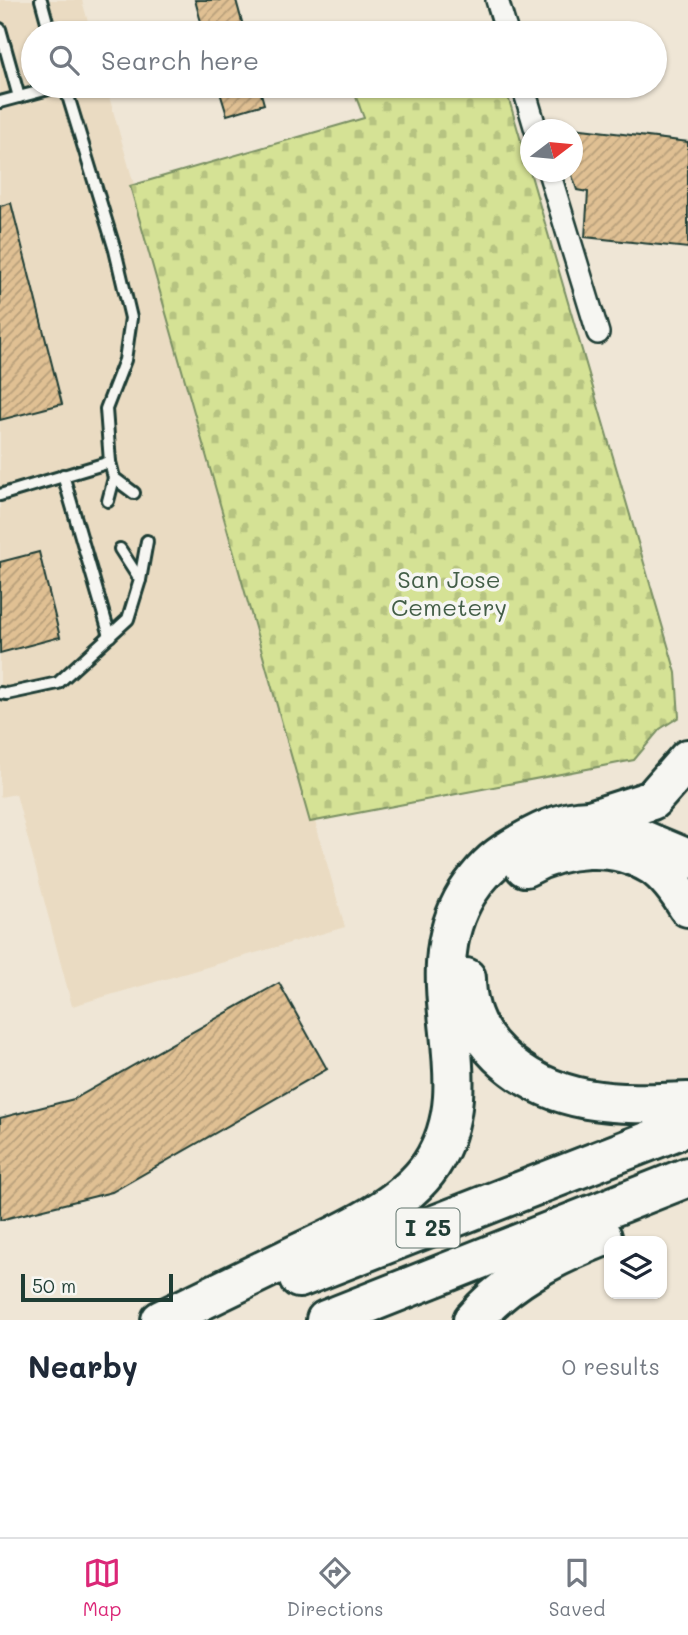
<!DOCTYPE html>
<style>
body{margin:0;font-family:Mali,sans-serif;background:#f2f2f3;color:#1f2937}
.controls{position:absolute;right:21px;bottom:21px;display:grid;overflow:hidden;border-radius:14px;box-shadow:0 2px 5px #0004}
.controls button{width:63px;height:63px;display:grid;place-items:center;padding:0;border:0;border-bottom:2px solid #e0e1e3;background:#fff;color:#1f2937;font:35px sans-serif}
.compass{position:absolute;left:520px;top:119px;width:63px;height:63px;border-radius:50%;background:#fff;box-shadow:0 2px 5px #0004;rotate:74deg}
.scale{position:absolute;left:21px;bottom:18px;width:152px;box-sizing:border-box;padding-left:7px;border:4px solid #1f3d34;border-top:0;font-size:19px;line-height:24px;white-space:nowrap;color:#1f3d34;-webkit-text-stroke:5px #f6f6f2;paint-order:stroke}
.list{margin:0;padding:0;list-style:none}
h2{display:flex;justify-content:space-between;align-items:center;height:91px;margin:0;padding:0 28px;font-size:30px}
h2 small{font-size:23px;font-weight:400;color:#747a83}
.icon{flex:none;width:38px;height:38px;fill:none;stroke:currentColor;stroke-width:2;stroke-linecap:round;stroke-linejoin:round}
.map{position:relative;flex:none;width:688px;height:1320px;overflow:hidden}
.search{position:absolute;background:#fff;box-shadow:0 2px 5px #0004;left:21px;right:21px;top:21px;height:77px;display:flex;align-items:center;gap:18px;box-sizing:border-box;padding:0 24px;border-radius:38px;color:#747a83;font-size:26px}
.sheet{height:217px;background:#fff}
nav{display:flex;justify-content:space-around;align-items:center;box-sizing:border-box;height:98px;border-top:2px solid #e0e1e3;background:#fff;font-size:19px;color:#747a83}
nav a{display:grid;justify-items:center;gap:4px}
nav .on{color:#db2777}
.map>svg:first-child{display:block}
</style>
<div class="map">
<svg width="688" height="1320" viewBox="0 0 688 1320">
<defs>
<pattern id="cemetery-stones" width="16" height="16" patternUnits="userSpaceOnUse" patternTransform="scale(1.75)"><rect width="16" height="16" fill="#d5e295"/><path d="M2 7V4a2 2 0 0 1 4 0v3zM10 15v-3a2 2 0 0 1 4 0v3z" fill="#b6c381"/></pattern>
<pattern id="building-hatch" width="6" height="6" patternUnits="userSpaceOnUse" patternTransform="scale(1.75)"><rect width="6" height="6" fill="#e0c093"/><path d="M-1 1l2-2M0 6l6-6M5 7l2-2" fill="none" stroke="#b59d79"/></pattern>
</defs>
<rect width="100%" height="100%" fill="#efe6d6"/>
<filter id="ink" filterUnits="userSpaceOnUse"><feTurbulence type="fractalNoise" baseFrequency=".0143" numOctaves="2"/><feDisplacementMap in="SourceGraphic" scale="14" xChannelSelector="R" yChannelSelector="G"/><feConvolveMatrix kernelMatrix="1 2 1 2 8 2 1 2 1" color-interpolation-filters="sRGB"/></filter>
<g filter="url(#ink)">
<!-- built -->
<path fill="#eadbc2" d="M 0,0 L 82,0 L 91,33 L 33,33 L 33,86 L 106,86 L 345,927 L 72,1006 L 16,794 L 0,797 Z"/>
<!-- cemetery -->
<path fill="url(#cemetery-stones)" stroke="#7a9064" stroke-width="2" d="M 380,86 L 505,86 L 676,673 L 679,717 L 660,729 L 634,760 L 310,822 L 130,186 L 364,118 L 354,92 Z"/>
<!-- building -->
<g fill="url(#building-hatch)" stroke="#1f3d34" stroke-width="2">
<path d="M 195,0 L 236,0 L 245,33 L 204,33 Z"/>
<path d="M 218,86 L 259,86 L 264,104 L 227,115 Z"/>
<path d="M 557,126 L 688,142 L 688,248 L 585,237 L 588,192 L 577,190 L 571,172 L 572,130 L 558,130 Z"/>
<path d="M 11,203 L 62,404 L 0,420 L 0,206 Z"/>
<path d="M 39,552 L 60,637 L 0,653 L 0,562 Z"/>
<path d="M 279,983 L 327,1069 L 112,1192 L 0,1220 L 0,1118 L 74,1099 Z"/>
</g>
<g fill="none" stroke-linecap="round" stroke-linejoin="round">
<!-- service casing -->
<g stroke="#1f3d34" stroke-width="16">
<g id="service">
<path d="M 41,0 L 50,33"/>
<path d="M 0,29 L 19,97"/>
<path d="M 65,86 L 115,250 L 131,318 L 125,360 L 106,409 L 110,462 L 114,478 L 134,493"/>
<path d="M 0,102 L 60,86"/>
<path d="M 63,475 L 110,636"/>
<path d="M 0,495 L 110,462"/>
<path d="M 108,501 L 114,478"/>
<path d="M 140,580 L 147,541"/>
<path d="M 0,693 L 7,694 L 58,683 L 128,619 L 140,580 L 120,549"/>
</g>
</g>
<!-- minor casing -->
<g stroke="#1f3d34" stroke-width="26">
<g id="minor">
<path d="M 497,0 L 507,33"/>
<path d="M 523,86 L 536,130"/>
<path d="M 549,172 L 598,333"/>
</g>
</g>
<!-- motorway casing -->
<g stroke="#1f3d34" stroke-width="44">
<g id="motorway">
<path d="M 593,819 L 652,800 L 688,759"/>
<path d="M 525,867 C 563,846 613,841 652,865 C 667,875 679,892 688,907"/>
<path d="M 466,978 C 466,1008 478,1035 499,1055 C 553,1107 618,1105 688,1102"/>
<path d="M 299,1278 L 688,1126"/>
<path d="M 161,1320 C 203,1300 244,1280 285,1260 C 332,1237 401,1210 431,1165 C 488,1078 412,982 467,893 C 478,876 493,859 511,849 C 534,835 563,819 590,820 C 599,820 610,827 619,830 C 642,840 665,849 688,859"/>
<path d="M 326,1320 L 688,1177"/>
<path d="M 473,1320 C 507,1280 554,1256 602,1237"/>
</g>
</g>
<!-- service -->
<use href="#service" stroke="#f6f6f2" stroke-width="10"/>
<!-- minor -->
<use href="#minor" stroke="#f6f6f2" stroke-width="21"/>
<!-- motorway -->
<use href="#motorway" stroke="#f6f6f2" stroke-width="38"/>
</g>
</g>
<g text-anchor="middle" stroke-width="7" stroke-linejoin="round" paint-order="stroke">
<!-- shield labels -->
<rect fill="#f6f6f2" stroke="#60746d" stroke-width="2" x="396.5" y="1208.5" width="63" height="39" rx="5"/>
<g font-size="23" font-weight="bold" fill="#1f3d34">
<text x="428" y="1236">I 25</text>
</g>
<!-- park labels -->
<g font-size="24" fill="#435e47" stroke="#f6f6f2">
<text x="449" y="588">San Jose<tspan x="449" dy="28">Cemetery</tspan></text>
</g>
</g>
</svg>
<div class="controls">
<button><svg class="icon" aria-label="layers" viewBox="0 0 24 24"><path d="M12 4l9 5-9 5-9-5zM3 14l9 5 9-5"/></svg></button>
</div>
<svg class="compass" viewBox="-18 -18 36 36"><path d="M0-13l5 13h-10z" fill="#e53935"/><path d="M0 13l5-13h-10z" fill="#747a83"/></svg>
<div class="scale">50 m</div>
<div class="search"><svg class="icon" aria-label="search" viewBox="0 0 24 24"><circle cx="10" cy="10" r="6"/><path d="M15 15l6 6"/></svg>Search here</div>
</div>
<section class="sheet">
<h2>Nearby<small>0 results</small></h2>
<ul class="list">
</ul>
</section>
<nav>
<a class="on"><svg class="icon" aria-label="map" viewBox="0 0 24 24"><path d="M3 6l6-2 6 2 6-2v14l-6 2-6-2-6 2zM9 4v14M15 6v14"/></svg>Map</a>
<a><svg class="icon" aria-label="directions" viewBox="0 0 24 24"><path d="M12 3l9 9-9 9-9-9zM9 14v-3h6M13 9l2 2-2 2"/></svg>Directions</a>
<a><svg class="icon" aria-label="saved" viewBox="0 0 24 24"><path d="M7 4h10v16l-5-4-5 4z"/></svg>Saved</a>
</nav>
